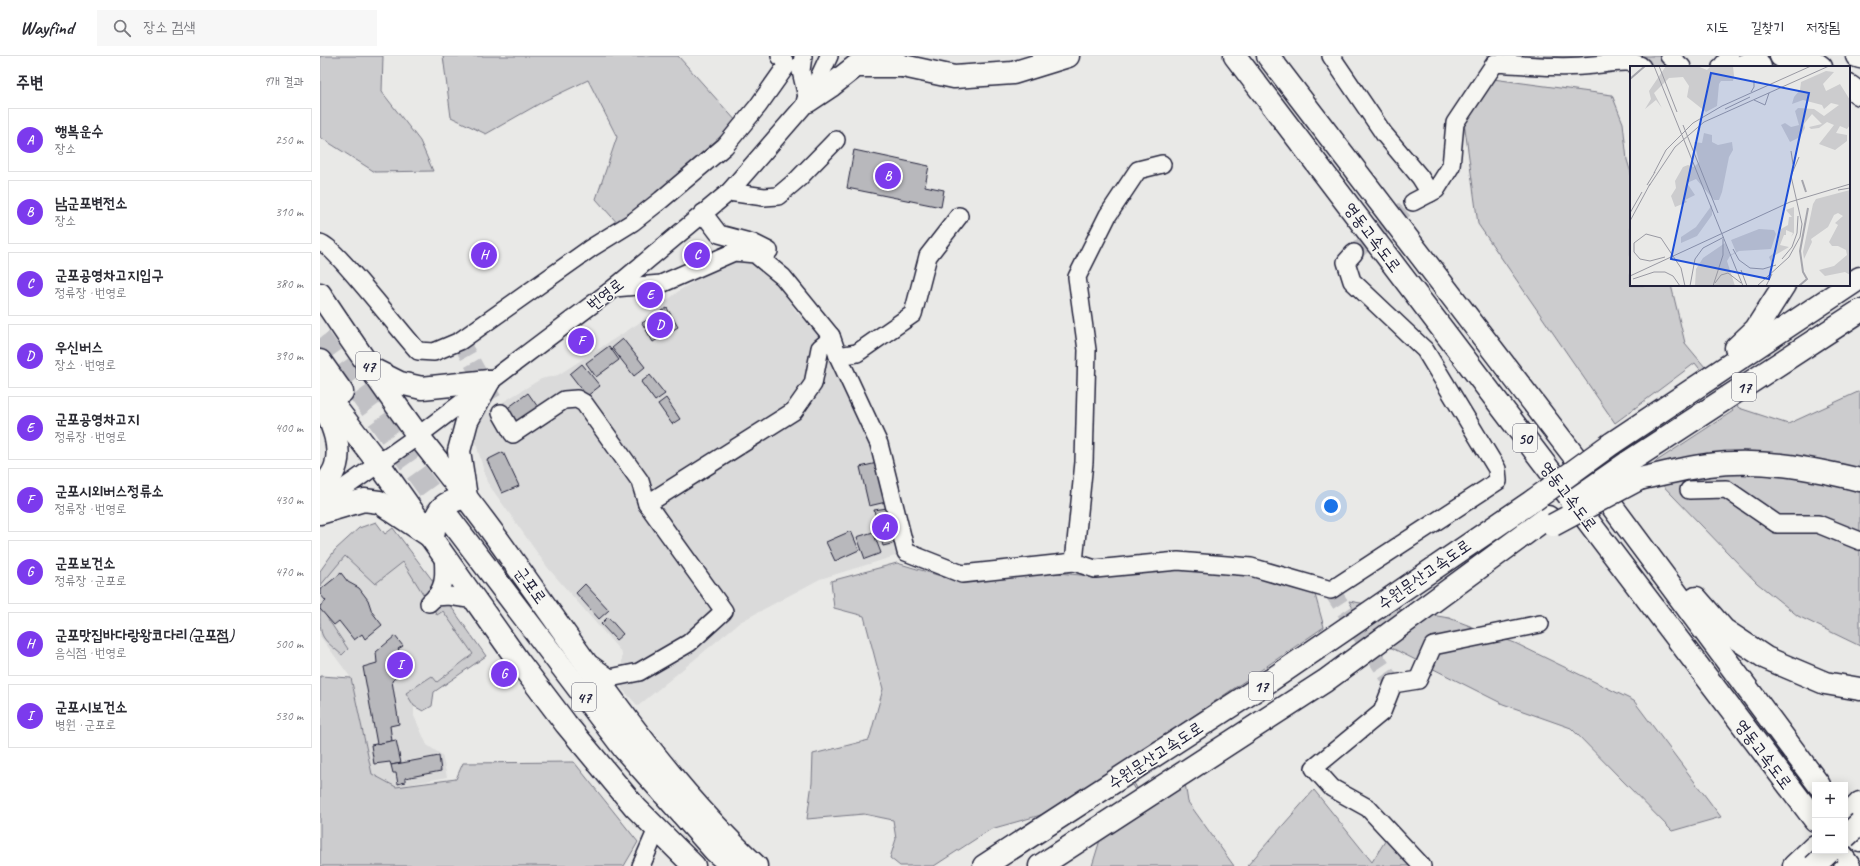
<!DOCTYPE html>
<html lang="ko">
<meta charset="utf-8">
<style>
body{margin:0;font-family:Caveat,"Poor Story",sans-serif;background:#f7f7f7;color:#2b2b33}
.controls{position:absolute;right:12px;bottom:12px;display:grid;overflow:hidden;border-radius:0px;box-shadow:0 2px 10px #0003}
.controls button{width:36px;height:36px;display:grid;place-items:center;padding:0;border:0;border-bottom:1px solid #e1e1e2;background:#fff;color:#2b2b33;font:20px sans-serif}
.you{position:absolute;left:1011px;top:450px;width:14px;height:14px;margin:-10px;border:3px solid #fff;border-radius:50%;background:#1a73e8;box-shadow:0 0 0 6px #1a73e833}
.badge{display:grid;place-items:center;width:26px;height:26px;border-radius:50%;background:#7c3aed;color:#fff;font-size:13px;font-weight:700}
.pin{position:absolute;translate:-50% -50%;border:2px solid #fff;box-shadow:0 1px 4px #0006}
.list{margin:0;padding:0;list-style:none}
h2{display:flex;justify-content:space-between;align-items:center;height:52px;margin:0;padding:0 16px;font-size:17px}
h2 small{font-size:13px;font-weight:400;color:#7c7c81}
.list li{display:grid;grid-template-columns:26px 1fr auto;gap:12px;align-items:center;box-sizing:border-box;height:64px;margin:0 8px 8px;padding:0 8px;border:1px solid #e1e1e2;border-radius:0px}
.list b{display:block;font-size:15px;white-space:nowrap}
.list p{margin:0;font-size:13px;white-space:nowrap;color:#7c7c81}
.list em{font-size:13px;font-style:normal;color:#7c7c81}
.icon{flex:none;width:22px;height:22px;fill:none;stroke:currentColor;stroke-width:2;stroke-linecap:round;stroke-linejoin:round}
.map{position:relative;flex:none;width:1540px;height:810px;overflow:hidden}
header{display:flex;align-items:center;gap:24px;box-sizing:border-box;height:56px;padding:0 20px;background:#fff;border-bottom:1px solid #e1e1e2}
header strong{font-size:19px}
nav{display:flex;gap:22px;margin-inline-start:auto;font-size:14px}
.search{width:280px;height:36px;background:#f7f7f7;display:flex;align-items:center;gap:10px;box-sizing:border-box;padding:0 14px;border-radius:0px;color:#7c7c81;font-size:15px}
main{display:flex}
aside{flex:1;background:#fff}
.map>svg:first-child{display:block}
</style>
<header>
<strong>Wayfind</strong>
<div class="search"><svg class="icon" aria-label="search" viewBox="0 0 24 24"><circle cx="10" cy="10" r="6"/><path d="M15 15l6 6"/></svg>장소 검색</div>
<nav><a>지도</a><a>길찾기</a><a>저장됨</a></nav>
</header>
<main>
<aside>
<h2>주변<small>9개 결과</small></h2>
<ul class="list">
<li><span class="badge">A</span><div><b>행복운수</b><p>장소</p></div><em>250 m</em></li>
<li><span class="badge">B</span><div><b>남군포변전소</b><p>장소</p></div><em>310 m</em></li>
<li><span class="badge">C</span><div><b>군포공영차고지입구</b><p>정류장 · 번영로</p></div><em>380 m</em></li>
<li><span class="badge">D</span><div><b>우신버스</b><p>장소 · 번영로</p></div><em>390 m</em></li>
<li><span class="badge">E</span><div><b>군포공영차고지</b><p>정류장 · 번영로</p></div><em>400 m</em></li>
<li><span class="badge">F</span><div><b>군포시외버스정류소</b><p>정류장 · 번영로</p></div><em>430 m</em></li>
<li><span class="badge">G</span><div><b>군포보건소</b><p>정류장 · 군포로</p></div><em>470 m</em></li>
<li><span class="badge">H</span><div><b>군포맛집바다랑왕코다리(군포점)</b><p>음식점 · 번영로</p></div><em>500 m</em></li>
<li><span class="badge">I</span><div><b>군포시보건소</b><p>병원 · 군포로</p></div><em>530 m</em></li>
</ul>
</aside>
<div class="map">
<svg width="1540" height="810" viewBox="0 0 1540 810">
<rect width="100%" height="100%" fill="#e9e9e7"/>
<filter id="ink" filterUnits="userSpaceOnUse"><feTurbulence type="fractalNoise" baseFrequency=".025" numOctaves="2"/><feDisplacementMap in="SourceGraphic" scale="8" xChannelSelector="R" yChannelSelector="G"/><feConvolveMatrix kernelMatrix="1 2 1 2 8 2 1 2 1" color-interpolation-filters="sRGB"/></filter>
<g filter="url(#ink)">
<!-- built -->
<g fill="#dadada">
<path d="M 419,202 L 431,203 L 447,212 L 475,254 L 506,287 L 555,392 L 582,498 L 500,523 L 420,566 L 318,650 L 302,633 L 302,597 L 228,512 L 167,426 L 155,384 L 163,358 L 221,323 L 238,319 L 319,267 L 360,234 L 394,213 Z"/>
<path d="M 61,472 L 117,558 L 123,555 L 153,598 L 116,626 L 112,620 L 87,637 L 94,650 L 94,660 L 107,689 L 122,699 L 127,721 L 76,731 L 52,718 L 31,622 L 0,580 L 0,519 Z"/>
</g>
<!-- green -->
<g fill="#ccccce" stroke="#777784">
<path d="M 0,0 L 63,0 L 62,36 L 100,85 L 113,115 L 55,116 L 0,81 Z"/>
<path d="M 123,0 L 358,0 L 417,66 L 299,169 L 276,143 L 297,81 L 268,24 L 224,45 L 166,78 L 131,61 Z"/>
<path d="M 1191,0 L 1342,0 L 1352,11 L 1258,7 Z"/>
<path d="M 1173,23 L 1292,39 L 1303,67 L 1307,104 L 1311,117 L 1311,229 L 1351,229 L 1365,287 L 1419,352 L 1468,368 L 1540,335 L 1540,590 L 1478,560 L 1437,527 L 1326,412 L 1413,355 L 1375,307 L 1295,367 L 1158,168 L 1141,43 Z"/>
<path d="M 56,466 L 65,478 L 73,472 L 113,525 L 110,537 L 105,541 L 83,506 L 55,528 L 25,500 L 0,530 L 0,515 L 15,494 L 39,472 Z"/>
<path d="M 577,507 L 641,526 L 737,517 L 784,521 L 858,512 L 930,519 L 994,535 L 1004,571 L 803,708 L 828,751 L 865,727 L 868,746 L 914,810 L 772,810 L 780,784 L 826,753 L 801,710 L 728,757 L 671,773 L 614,810 L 580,810 L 570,802 L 576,783 L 573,764 L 544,758 L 487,763 L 492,727 L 493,698 L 549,684 L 563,633 L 544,560 L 514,552 L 511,525 Z"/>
<path d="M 127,545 L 166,600 L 114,636 L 112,650 L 103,655 L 94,650 L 86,637 L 112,620 L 117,626 L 153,598 L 123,555 L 117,559 L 114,554 Z"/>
<path d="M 1029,545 L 1129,562 L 1195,587 L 1314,645 L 1401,761 L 1352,775 L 1251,672 L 1183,648 L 1048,580 Z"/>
<path d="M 0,551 L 28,593 L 22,599 C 0,580 0,583 0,551 Z"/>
<path d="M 0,620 L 31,622 L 52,718 L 76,731 L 136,723 L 143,707 L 254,706 L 318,786 L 304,810 L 0,810 Z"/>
<path d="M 994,734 L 1052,806 L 1067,782 L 1092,810 L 927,810 Z"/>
</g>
<!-- building -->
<g fill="#b8b8bc" stroke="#22223b">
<path d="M 534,94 L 609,110 L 605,130 L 624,134 L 621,151 L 527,132 Z"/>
<path d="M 347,252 L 358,271 L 333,286 L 322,267 Z"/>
<path d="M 303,283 L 325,311 L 314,320 L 292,292 Z"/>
<path d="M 289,290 L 299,304 L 276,321 L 266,307 Z"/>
<path d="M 262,308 L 280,330 L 267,340 L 250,318 Z"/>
<path d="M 330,319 L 345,338 L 335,345 L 321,326 Z"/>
<path d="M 208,337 L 220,354 L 197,371 L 185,354 Z"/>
<path d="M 346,342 L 360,363 L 352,368 L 338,348 Z"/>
<path d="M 183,396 L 199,430 L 182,437 L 167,404 Z"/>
<path d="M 557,407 L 566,446 L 549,450 L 540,411 Z"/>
<path d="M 567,452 L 575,487 L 563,490 L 554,454 Z"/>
<path d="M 531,475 L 539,494 L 515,505 L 506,486 Z"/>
<path d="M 553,476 L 561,497 L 545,503 L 537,481 Z"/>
<path d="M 21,517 L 28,526 L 39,532 L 48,544 L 52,556 L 62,569 L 45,583 L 42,578 L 34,584 L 19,565 L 14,569 L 0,553 L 0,550 L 6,545 L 0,538 L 0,534 Z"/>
<path d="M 265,528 L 289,554 L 279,563 L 256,537 Z"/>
<path d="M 288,561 L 303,578 L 296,584 L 281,568 Z"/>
<path d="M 75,580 L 83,590 L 78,593 L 89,609 L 72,625 L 79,668 L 70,670 L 72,685 L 57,688 L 43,611 L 57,607 L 56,596 Z"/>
<path d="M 76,684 L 81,707 L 71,709 L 70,706 L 54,708 L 51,689 Z"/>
<path d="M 119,700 L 121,715 L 85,722 L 85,726 L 78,728 L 76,717 L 73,717 L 71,709 Z"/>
</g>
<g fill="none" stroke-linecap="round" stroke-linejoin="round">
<!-- minor-tunnel -->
<g stroke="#c1c1c5" stroke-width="17" stroke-dasharray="17 8" stroke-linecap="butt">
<path d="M 1034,197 L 1093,146"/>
<path d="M 140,285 L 181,357"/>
<path d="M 1011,534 L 1073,628"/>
</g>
<!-- major-tunnel -->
<path stroke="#c1c1c5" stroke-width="22" stroke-dasharray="22 11" stroke-linecap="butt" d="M 0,282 L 129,462"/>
<!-- minor casing -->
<g stroke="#22223b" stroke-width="20">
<g id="minor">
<path d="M 483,0 L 481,15 L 488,45"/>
<path d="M 1011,0 L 1064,78 L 1100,121 L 1110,137"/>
<path d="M 1349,0 L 1362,11"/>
<path d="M 1401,11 L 1410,0"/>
<path d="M 1419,11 L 1423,7"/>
<path d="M 409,136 L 444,141 L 458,140 L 478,123 L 516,84"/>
<path d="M 1093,146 L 1116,134 L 1131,110 L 1135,67 L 1175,7 C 1208,9 1241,13 1274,9 C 1285,8 1314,2 1322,11"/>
<path d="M 383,157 L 399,178 L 433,187 L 449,195"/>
<path d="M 0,187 C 13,188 83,279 98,295 L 114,296 L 140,285 L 271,192 L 313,166 L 341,144 L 405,90 L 438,50 L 467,9 L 460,0"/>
<path d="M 294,232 L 341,228 L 414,196 L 435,198 L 463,221 L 511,280 L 518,300 L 537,297 L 593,258 L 608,200 L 639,160"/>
<path d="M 518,300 L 559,388 L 586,496 L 642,518 L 754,506 L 775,513 L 858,505 L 931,511 L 1011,534 L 1178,425 L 1177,413 L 1105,294 L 1032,225 L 1026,206 L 1034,197"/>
<path d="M 181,357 L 193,378 L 244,344 L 257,343 L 264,347 L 320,425 L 327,448 L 404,555 L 369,587 L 319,616 L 290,622 L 272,609"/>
<path d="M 1369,434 L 1406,433 L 1457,468 L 1498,468 L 1540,485"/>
<path d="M 327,448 L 474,355 L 493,328 L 500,292 L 506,287 L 511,280"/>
<path d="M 0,449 L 99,379 L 294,232 L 409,136 L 488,45 L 509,0"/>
<path d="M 754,506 L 764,406 L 767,294 L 757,221 L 788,159 L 818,114 L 842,108"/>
<path d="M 115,541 L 129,540 L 155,544"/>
<path d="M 109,547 C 127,532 124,518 123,498"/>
<path d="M 321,810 L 337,773"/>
<path d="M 1102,810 L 1048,752 L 1012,732 L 994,712 L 1062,656 L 1073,628 L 1098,624 L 1113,590 L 1220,568"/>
</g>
</g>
<!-- major casing -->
<g stroke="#22223b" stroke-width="25">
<g id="major">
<path d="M 0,238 C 32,286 65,334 99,381 C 130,421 162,460 191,502 C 267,607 341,722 436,810"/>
<path d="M 0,305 L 22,336"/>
<path d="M 54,314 L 80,327 L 102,332 L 169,325"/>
<path d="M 0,331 L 59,408 L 199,606 L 246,668 L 315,751 L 374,810"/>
<path d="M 0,436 C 5,428 14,418 16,409 C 22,387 10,365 2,345"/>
<path d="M 0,457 L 44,444 L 59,446 L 113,482 C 116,454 118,448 146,441 L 139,395 L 147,365 L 169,325"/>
<path d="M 129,462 L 305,694 L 395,795 L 412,810"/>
</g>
</g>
<!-- highway casing -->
<g stroke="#22223b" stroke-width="25">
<g id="highway">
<path d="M 563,0 L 583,10 L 634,21 L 693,17 L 748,0"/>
<path d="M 915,0 L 1495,764"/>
<path d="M 948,0 L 1280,434 L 1499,729"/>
<path d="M 1434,0 L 1440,11"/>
<path d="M 1461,0 L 1477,11"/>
<path d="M 1486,0 L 1501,11"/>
<path d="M 1537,0 L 1540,1"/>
<path d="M 1529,30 L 1540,38"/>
<path d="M 488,45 L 512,29 L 536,10 L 582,10"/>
<path d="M 1416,292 L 1436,273 L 1464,229"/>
<path d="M 1291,388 L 1540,222"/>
<path d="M 1307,407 L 1540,255"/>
<path d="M 1319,423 C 1342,418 1365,412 1388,409 C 1439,402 1491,412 1540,424"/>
<path d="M 1376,542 L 1404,574 L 1446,602 L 1505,627 L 1540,633"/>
<path d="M 1525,762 L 1540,747"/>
<path d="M 1525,764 L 1540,784"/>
<path d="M 1518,795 L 1529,810"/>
<path d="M 664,810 L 951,624 L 1214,444"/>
<path d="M 720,810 L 1005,625 L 1228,461"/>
<path d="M 1474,810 L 1495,790"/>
</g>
</g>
<!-- minor -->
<use href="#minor" stroke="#f6f6f2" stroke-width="17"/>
<!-- major -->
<use href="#major" stroke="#f6f6f2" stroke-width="22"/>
<!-- highway -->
<use href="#highway" stroke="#f6f6f2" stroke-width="22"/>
<!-- highway-bridge casing -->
<g stroke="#22223b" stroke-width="25" stroke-linecap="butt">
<g id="highway-bridge">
<path d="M 1214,444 L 1291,388"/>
<path d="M 1251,446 L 1307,407"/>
<path d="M 1233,469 L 1319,423"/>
<path d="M 1525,781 L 1540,767"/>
<path d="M 1494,810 L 1510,795"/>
</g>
</g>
<!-- highway-bridge -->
<use href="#highway-bridge" stroke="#f6f6f2" stroke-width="22"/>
</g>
</g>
<g text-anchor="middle" stroke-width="3" stroke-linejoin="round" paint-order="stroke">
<!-- shield labels -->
<g fill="#f6f6f2" stroke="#626272" stroke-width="1">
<rect x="36" y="296" width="24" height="28" rx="3"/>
<rect x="1412" y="317" width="24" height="28" rx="3"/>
<rect x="1193" y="368" width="24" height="28" rx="3"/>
<rect x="929" y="616" width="24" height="28" rx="3"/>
<rect x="252" y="627" width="24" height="28" rx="3"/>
</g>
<g font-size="16" font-weight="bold" fill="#22223b">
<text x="48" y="316">47</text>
<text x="1424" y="337">17</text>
<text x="1205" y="388">50</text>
<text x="941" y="636">17</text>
<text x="264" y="647">47</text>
</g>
<!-- street labels -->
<g font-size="17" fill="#22223b" stroke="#f6f6f2">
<text transform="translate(1053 181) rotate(53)" y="6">영동고속도로</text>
<text transform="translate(285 238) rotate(-38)" y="6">번영로</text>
<text transform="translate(1249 440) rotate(53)" y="6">영동고속도로</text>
<text transform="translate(1104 518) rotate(-35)" y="6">수원문산고속도로</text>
<text transform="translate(211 529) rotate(54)" y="6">군포로</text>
<text transform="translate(1444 698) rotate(53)" y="6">영동고속도로</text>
<text transform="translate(835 699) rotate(-33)" y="6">수원문산고속도로</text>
</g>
</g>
<!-- overview -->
<g transform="translate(1310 10)">
<rect width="220" height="220" fill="#e9e9e7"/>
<path d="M 36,0 L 67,0 L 77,4 L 81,0 L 103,0 L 104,10 L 103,15 L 91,15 L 89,18 L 87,40 L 76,46 L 57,31 L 59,20 L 53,11 L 39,12 L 24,27 L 32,42 L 26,34 L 15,43 L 21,33 L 19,25 ZM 196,5 L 204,6 L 193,18 L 196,25 L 210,18 L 220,34 L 220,59 L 217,63 L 210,60 L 206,67 L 217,69 L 217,75 L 205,84 L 189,78 L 204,59 L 197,56 L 189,62 L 181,63 L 179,61 L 192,58 L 182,48 L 174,58 L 175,62 L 170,71 L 160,76 L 151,59 L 155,57 L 161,61 L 169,59 L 165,45 L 168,42 L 184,43 L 194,50 L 209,39 L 201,37 L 194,43 L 192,39 L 173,34 L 162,38 L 164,31 L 170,24 L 171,16 ZM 74,67 L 82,69 L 82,76 L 88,79 L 102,76 L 103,84 L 99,91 L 92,126 L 89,134 L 84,134 L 66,113 L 57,117 L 65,129 L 55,134 L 57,136 L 45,141 L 41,130 L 46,122 L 45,115 L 53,101 L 58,99 L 64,101 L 69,96 L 64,76 L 72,77 ZM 220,124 L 220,209 L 215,206 L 195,210 L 189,204 L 204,200 L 217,189 L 216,184 L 208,180 L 202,180 L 199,176 L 208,159 L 205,157 L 213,150 L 208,147 L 204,149 L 198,161 L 181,173 L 182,176 L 174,193 L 173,186 L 183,138 L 186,133 ZM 82,139 L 82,149 L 67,170 L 51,177 L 51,171 L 66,161 ZM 164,141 L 164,167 L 161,171 L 163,167 L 156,164 L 156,169 L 154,169 L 150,179 L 159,181 L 142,191 L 142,198 L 139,191 L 145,186 L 151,163 L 158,159 L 159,151 L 162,151 L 156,144 ZM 129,163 L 144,164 L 146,168 L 141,183 L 109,185 L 100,190 L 97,195 L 105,220 L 65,220 L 66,203 L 73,192 L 95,177 L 100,189 L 106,186 L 101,174 Z" fill="#ccccce"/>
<path fill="none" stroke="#a5a5ac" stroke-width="2" d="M 0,13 L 15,0M 172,114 L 176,126M 169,220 L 177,213 L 173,206 L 170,185 L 178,142"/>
<path fill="none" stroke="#9999a2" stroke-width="1" d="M 24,0 L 113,220M 29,0 L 47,46M 121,26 L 124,21 L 124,14M 124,34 L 135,39M 135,39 L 139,27M 95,43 L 120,31M 53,59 L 88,147M 161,85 L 163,98M 24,107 L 36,84 L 63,57 L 92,40 L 181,0M 17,119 L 25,106M 19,120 L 45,81 L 74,56 L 199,0M 208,124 L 220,122M 0,147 L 12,126M 0,155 L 20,118M 103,183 L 109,194 L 120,202 L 133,203 L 146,199M 35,191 L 20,195 L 10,193 L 4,186 L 4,177 L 16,168 L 31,172 L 51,202 L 55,220M 152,193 L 162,181 L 167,167 L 168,150M 111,204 L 117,220M 0,210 L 160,136 L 220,118M 3,213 L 24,206 L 35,206 L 43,210 L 50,220M 85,217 L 91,209 L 98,207 L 111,217M 60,220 L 65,193 L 73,182 L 94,171M 83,220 L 93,189 L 93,173M 127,220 L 159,191 L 170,171 L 172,158 L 161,110 L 169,91M 136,220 L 142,208"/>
<path fill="#1d4ed8" fill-opacity="0.15" stroke="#1d4ed8" stroke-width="2" d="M 81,7 L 179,27 L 139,213 L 41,193 Z"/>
<rect width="220" height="220" fill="none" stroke="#22223b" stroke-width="2"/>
</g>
</svg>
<div class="controls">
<button>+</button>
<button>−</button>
</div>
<div class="you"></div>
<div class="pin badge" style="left:565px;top:471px">A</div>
<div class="pin badge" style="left:568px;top:120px">B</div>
<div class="pin badge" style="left:377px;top:199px">C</div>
<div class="pin badge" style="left:340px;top:269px">D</div>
<div class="pin badge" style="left:330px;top:239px">E</div>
<div class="pin badge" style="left:261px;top:285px">F</div>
<div class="pin badge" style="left:184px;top:618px">G</div>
<div class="pin badge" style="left:164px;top:199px">H</div>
<div class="pin badge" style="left:80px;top:609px">I</div>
</div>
</main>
